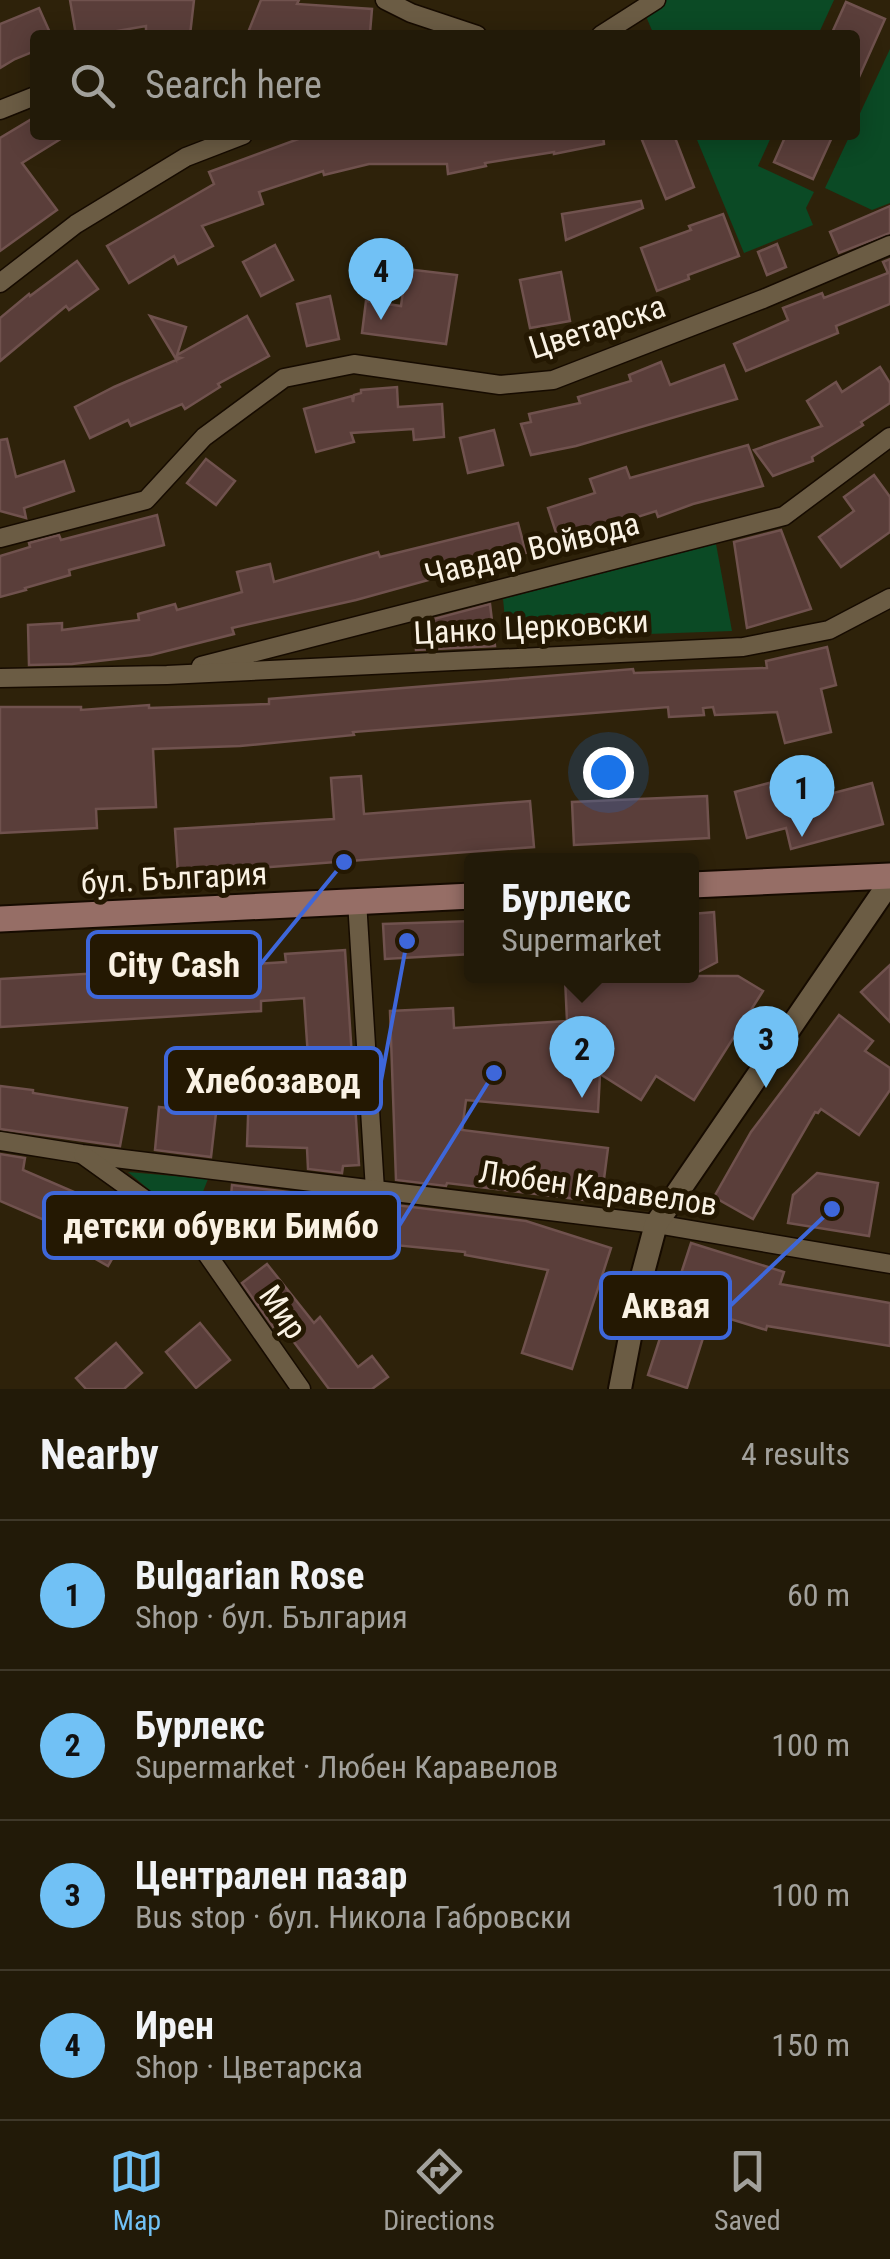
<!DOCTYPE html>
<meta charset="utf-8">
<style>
body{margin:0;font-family:"Roboto Condensed",sans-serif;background:#2e2716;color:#f1f3f6}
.you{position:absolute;left:608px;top:772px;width:35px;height:35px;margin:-25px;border:8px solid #fff;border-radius:50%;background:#1a73e8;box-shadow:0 0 0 15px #1a73e833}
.badge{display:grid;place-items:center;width:65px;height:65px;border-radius:50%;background:#71c1f5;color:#111;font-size:32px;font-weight:700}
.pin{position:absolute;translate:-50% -82px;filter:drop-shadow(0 2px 5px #0008)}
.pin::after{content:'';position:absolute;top:52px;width:35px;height:30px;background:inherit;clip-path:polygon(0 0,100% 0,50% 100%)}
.popup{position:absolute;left:464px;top:853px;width:235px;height:130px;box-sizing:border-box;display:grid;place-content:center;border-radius:10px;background:#221a08;filter:drop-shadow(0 2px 8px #0005);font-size:32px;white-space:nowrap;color:#a2a19c}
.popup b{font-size:38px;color:#f1f3f6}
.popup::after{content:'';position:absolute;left:50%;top:100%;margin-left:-20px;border:20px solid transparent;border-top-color:#221a08}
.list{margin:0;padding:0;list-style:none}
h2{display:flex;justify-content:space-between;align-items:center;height:130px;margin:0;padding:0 40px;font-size:42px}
h2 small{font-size:32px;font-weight:400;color:#a2a19c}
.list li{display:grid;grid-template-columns:65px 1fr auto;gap:30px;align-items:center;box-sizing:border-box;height:150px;padding:0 40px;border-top:2px solid #3f3829}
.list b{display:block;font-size:38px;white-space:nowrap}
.list p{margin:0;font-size:32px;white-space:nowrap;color:#a2a19c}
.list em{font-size:32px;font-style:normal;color:#a2a19c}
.icon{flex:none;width:55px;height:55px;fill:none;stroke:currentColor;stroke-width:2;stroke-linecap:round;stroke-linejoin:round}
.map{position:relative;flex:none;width:890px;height:1389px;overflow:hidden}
.search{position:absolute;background:#221a08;box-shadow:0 5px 25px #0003;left:30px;right:30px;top:30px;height:110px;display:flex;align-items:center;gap:25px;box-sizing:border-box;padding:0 35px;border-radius:10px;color:#a2a19c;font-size:38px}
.sheet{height:730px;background:#221a08}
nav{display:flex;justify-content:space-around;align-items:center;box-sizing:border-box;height:140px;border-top:2px solid #3f3829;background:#221a08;font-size:28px;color:#a2a19c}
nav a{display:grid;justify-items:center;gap:5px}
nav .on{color:#71c1f5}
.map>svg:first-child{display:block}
</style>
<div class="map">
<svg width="890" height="1389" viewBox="0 0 890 1389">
<rect width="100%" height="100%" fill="#2e220a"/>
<!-- green -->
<g fill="#0b4a25">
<path d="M 656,0 L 834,0 L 818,35 L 654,35 L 642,7 Z"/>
<path d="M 890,49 L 890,203 L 872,210 L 825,188 L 850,135 L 855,135 L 855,124 Z"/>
<path d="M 695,135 L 772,135 L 758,166 L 814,192 L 806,208 L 813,225 L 744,253 Z"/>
<path d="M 716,544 L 732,631 L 507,639 L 503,599 Z"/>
<path d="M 128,1172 L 208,1179 L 190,1224 Z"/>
</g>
<!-- building -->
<g fill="#5a3e3a" stroke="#70524e" stroke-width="2.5">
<path d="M 70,0 L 194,0 L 190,35 L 146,32 L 146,26 L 94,35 L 76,35 Z"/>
<path d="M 261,0 L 299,0 L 297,4 L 372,9 L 370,33 L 247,35 Z"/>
<path d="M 846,2 L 885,19 L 855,86 L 855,35 L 831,35 Z"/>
<path d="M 39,8 L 51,35 L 35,35 L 35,51 L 15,59 L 0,68 L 0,24 Z"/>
<path d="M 35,117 L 35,135 L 67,135 L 22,163 L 57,210 L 0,251 L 0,138 Z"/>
<path d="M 309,135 L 603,135 L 604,144 L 554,154 L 554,152 L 485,163 L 486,166 L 448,174 L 447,164 L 369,164 L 324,175 L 323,171 L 259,192 L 263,204 L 202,226 L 213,246 L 178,264 L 174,256 L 129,283 L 107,246 L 214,184 L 209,172 Z"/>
<path d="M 640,135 L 674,135 L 694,187 L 666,199 Z"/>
<path d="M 786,135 L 833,135 L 813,179 L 774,162 Z"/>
<path d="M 641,201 L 643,208 L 566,240 L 562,214 Z"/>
<path d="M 890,206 L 890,233 L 839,253 L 830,232 Z"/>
<path d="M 723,214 L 739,256 L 688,275 L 689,279 L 657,291 L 641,248 L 691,230 L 689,226 Z"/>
<path d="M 777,244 L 786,267 L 767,275 L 758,252 Z"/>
<path d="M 275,245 L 293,280 L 261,296 L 243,262 Z"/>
<path d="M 890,259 L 890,304 L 836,326 L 838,333 L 746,371 L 734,344 L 788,320 L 783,308 L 822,293 L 824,298 L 888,273 L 883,262 Z"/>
<path d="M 77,261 L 98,289 L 69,310 L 66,306 L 0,361 L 0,318 L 29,294 L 30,296 Z"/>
<path d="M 406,269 L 457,275 L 446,344 L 362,333 L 366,301 L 401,306 Z"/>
<path d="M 561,272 L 570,321 L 530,328 L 520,280 Z"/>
<path d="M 330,296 L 339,339 L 307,346 L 297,304 Z"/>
<path d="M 150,316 L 186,327 L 177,355 L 247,316 L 269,356 L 218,384 L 220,387 L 185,409 L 182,404 L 131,426 L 128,420 L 90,438 L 75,407 L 114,387 L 181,358 L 176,357 L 176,359 Z"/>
<path d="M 661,362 L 670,385 L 724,365 L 737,399 L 576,446 L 531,455 L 521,424 L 531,422 L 529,414 L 580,403 L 578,397 L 631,381 L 629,375 Z"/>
<path d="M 880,367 L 890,383 L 890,403 L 861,422 L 863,425 L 812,457 L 813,461 L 773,476 L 754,450 L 822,426 L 807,401 L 836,382 L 842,392 Z"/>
<path d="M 397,387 L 398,407 L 442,404 L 444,437 L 414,440 L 413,429 L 351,433 L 354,442 L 316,452 L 304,409 L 352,396 L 353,402 L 354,395 L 361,393 L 361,390 Z"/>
<path d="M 494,430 L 503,465 L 468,473 L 460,438 Z"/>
<path d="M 7,439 L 16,477 L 64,461 L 74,491 L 24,508 L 26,518 L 0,511 L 0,440 Z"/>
<path d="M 748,445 L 763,486 L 693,504 L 658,517 L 656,511 L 606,527 L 605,524 L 558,539 L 548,508 L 595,493 L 590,479 L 626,467 L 630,478 Z"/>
<path d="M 206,459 L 235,481 L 216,505 L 187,483 Z"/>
<path d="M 874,475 L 890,497 L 890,532 L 841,567 L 819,537 L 854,511 L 844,497 Z"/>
<path d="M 157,515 L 164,545 L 69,570 L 70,575 L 25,588 L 26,590 L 0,597 L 0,556 L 30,547 L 29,543 L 59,535 L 61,540 Z"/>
<path d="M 518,523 L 526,553 L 356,600 L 232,628 L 234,634 L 151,655 L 72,664 L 29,665 L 28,625 L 62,623 L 62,630 L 139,620 L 138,614 L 175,604 L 177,610 L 242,592 L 237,572 L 270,564 L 274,582 L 378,552 L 380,557 Z"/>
<path d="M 781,530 L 811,609 L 747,628 L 734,542 Z"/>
<path d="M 490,604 L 495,646 L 416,650 L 415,624 Z"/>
<path d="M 827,647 L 836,685 L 821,689 L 831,732 L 785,743 L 777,712 L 715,715 L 713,707 L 703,708 L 704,715 L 669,717 L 668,707 L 353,732 L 354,735 L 240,746 L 153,749 L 156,807 L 96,809 L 97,828 L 0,833 L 0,707 L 81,707 L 81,710 L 149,705 L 149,708 L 269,704 L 269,699 L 633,669 L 634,673 L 767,668 L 766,661 Z"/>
<path d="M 361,776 L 364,814 L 530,801 L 534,847 L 178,874 L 175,829 L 334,819 L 331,778 Z"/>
<path d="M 784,779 L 791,804 L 872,783 L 883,824 L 791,849 L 786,828 L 747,838 L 735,792 Z"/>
<path d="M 707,796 L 709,838 L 574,845 L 572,802 Z"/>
<path d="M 714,912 L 717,962 L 692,975 L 692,914 Z"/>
<path d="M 472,921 L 472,954 L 385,959 L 383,924 Z"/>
<path d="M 345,950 L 359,1165 L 343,1166 L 342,1173 L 308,1169 L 307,1148 L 247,1146 L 249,1090 L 304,1093 L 303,1086 L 310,1086 L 304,998 L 261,1001 L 261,1011 L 0,1027 L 0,979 L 286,962 L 285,954 Z"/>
<path d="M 890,965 L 890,1022 L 861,992 Z"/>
<path d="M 599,976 L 738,976 L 763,991 L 694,1100 L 656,1076 L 641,1100 L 600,1074 L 598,1112 L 466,1100 L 462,1130 L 608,1148 L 601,1202 L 447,1183 L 446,1186 L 396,1180 L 390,1011 L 453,1008 L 454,1028 L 567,1021 L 565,978 Z"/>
<path d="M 839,1015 L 873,1041 L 865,1051 L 890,1068 L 890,1090 L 859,1135 L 821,1109 L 818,1113 L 815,1112 L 753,1219 L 714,1197 L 751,1132 Z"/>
<path d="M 0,1086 L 33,1090 L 33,1093 L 127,1108 L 120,1146 L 0,1129 Z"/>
<path d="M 159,1107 L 216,1113 L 211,1157 L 155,1150 Z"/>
<path d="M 0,1154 L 25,1158 L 23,1170 L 86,1197 L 132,1224 L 108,1266 L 64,1241 L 70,1231 L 0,1201 Z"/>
<path d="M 817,1173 L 878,1183 L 869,1236 L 788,1223 L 793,1195 Z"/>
<path d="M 232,1185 L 526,1221 L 611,1248 L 572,1369 L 522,1353 L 548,1270 L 465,1255 L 465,1252 L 395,1245 L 394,1255 L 349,1248 L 350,1245 L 297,1240 L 301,1237 L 228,1230 Z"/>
<path d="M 691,1243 L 784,1272 L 780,1284 L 890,1303 L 890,1346 L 767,1326 L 766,1330 L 711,1313 L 687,1388 L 648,1375 Z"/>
<path d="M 267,1264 L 314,1323 L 320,1317 L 358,1367 L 372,1356 L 388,1377 L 372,1389 L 329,1389 L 279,1322 L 273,1327 L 242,1283 Z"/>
<path d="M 200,1323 L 230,1360 L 196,1388 L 166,1352 Z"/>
<path d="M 116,1343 L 142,1373 L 124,1389 L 86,1389 L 76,1378 Z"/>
</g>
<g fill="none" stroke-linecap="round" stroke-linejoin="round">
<!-- minor casing -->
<g stroke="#160b00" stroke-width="21">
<g id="minor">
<path d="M 385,0 L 411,13 L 477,35"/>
<path d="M 601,35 L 656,0"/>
<path d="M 0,110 L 35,96"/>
<path d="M 0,283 L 76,224 L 186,157 L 243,135"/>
<path d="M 0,538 L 146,500 L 204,437 L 284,378 L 354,364 L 500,385 L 553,380 L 763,299 L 890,245"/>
<path d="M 201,666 L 784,516 L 890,437"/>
<path d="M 0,678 L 167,675 L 743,647 L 829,630 L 890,598"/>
<path d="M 357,901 L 375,1190"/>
<path d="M 0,1141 L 82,1154 L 656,1224 L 890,1264"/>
<path d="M 83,1155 L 193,1234 L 301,1389"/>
</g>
</g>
<!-- tertiary casing -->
<g stroke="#160b00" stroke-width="26">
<path id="tertiary" d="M 620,1389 L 641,1280 L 656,1224 L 890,882"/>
</g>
<!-- secondary casing -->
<g stroke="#160b00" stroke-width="29">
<g id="secondary">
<path d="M 692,885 L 890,876"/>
<path d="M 0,919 L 472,896"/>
</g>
</g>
<!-- minor -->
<use href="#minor" stroke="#6b5c44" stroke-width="18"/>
<!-- tertiary -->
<use href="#tertiary" stroke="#6b5c44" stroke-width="22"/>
<!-- secondary -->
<use href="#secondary" stroke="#966e66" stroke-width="25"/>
</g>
<g text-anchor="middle" stroke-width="10" stroke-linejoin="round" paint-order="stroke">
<!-- street labels -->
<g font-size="32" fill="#faf2e4" stroke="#241802">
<text transform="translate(597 327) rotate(-18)" y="11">Цветарска</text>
<text transform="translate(532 549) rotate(-14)" y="11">Чавдар Войвода</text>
<text transform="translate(531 627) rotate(-3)" y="11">Цанко Церковски</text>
<text transform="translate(174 878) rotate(-3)" y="11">бул. България</text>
<text transform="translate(598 1188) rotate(8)" y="11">Любен Каравелов</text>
<text transform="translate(283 1312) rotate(55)" y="11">Мир</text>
</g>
</g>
<!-- callouts -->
<path fill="none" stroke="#3e67da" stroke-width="4" d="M344 862L260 965M407 941L381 1081M494 1073L399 1226M832 1209L730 1306"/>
<g fill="#3e67da" stroke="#241802" stroke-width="4">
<circle cx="344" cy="862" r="10"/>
<circle cx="407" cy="941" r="10"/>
<circle cx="494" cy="1073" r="10"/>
<circle cx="832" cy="1209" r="10"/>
</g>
<g fill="#241802" stroke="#3e67da" stroke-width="4">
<rect x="88" y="932" width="172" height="65" rx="10"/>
<rect x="166" y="1048" width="215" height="65" rx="10"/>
<rect x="44" y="1193" width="355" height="65" rx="10"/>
<rect x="601" y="1273" width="129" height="65" rx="10"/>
</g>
<g font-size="35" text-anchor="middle" font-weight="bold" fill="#faf2e4">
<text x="174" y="977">City Cash</text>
<text x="273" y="1093">Хлебозавод</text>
<text x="221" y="1238">детски обувки Бимбо</text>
<text x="666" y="1318">Аквая</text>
</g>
</svg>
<div class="you"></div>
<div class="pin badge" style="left:802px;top:837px">1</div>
<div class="pin badge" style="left:582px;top:1098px">2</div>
<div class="popup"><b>Бурлекс</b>Supermarket</div>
<div class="pin badge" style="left:766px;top:1088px">3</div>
<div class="pin badge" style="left:381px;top:320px">4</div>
<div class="search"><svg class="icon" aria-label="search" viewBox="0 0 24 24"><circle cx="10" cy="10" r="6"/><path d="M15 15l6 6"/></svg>Search here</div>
</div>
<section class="sheet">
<h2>Nearby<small>4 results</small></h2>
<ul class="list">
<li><span class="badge">1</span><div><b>Bulgarian Rose</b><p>Shop · бул. България</p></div><em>60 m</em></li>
<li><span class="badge">2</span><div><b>Бурлекс</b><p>Supermarket · Любен Каравелов</p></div><em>100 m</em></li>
<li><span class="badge">3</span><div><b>Централен пазар</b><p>Bus stop · бул. Никола Габровски</p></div><em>100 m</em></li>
<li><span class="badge">4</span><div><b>Ирен</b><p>Shop · Цветарска</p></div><em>150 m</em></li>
</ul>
</section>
<nav>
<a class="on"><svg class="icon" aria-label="map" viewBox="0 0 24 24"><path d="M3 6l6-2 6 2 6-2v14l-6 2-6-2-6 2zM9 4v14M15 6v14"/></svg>Map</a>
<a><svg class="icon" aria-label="directions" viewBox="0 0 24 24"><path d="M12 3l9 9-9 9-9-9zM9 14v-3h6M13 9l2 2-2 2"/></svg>Directions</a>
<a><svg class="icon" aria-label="saved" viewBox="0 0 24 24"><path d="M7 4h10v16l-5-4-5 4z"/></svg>Saved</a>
</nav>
